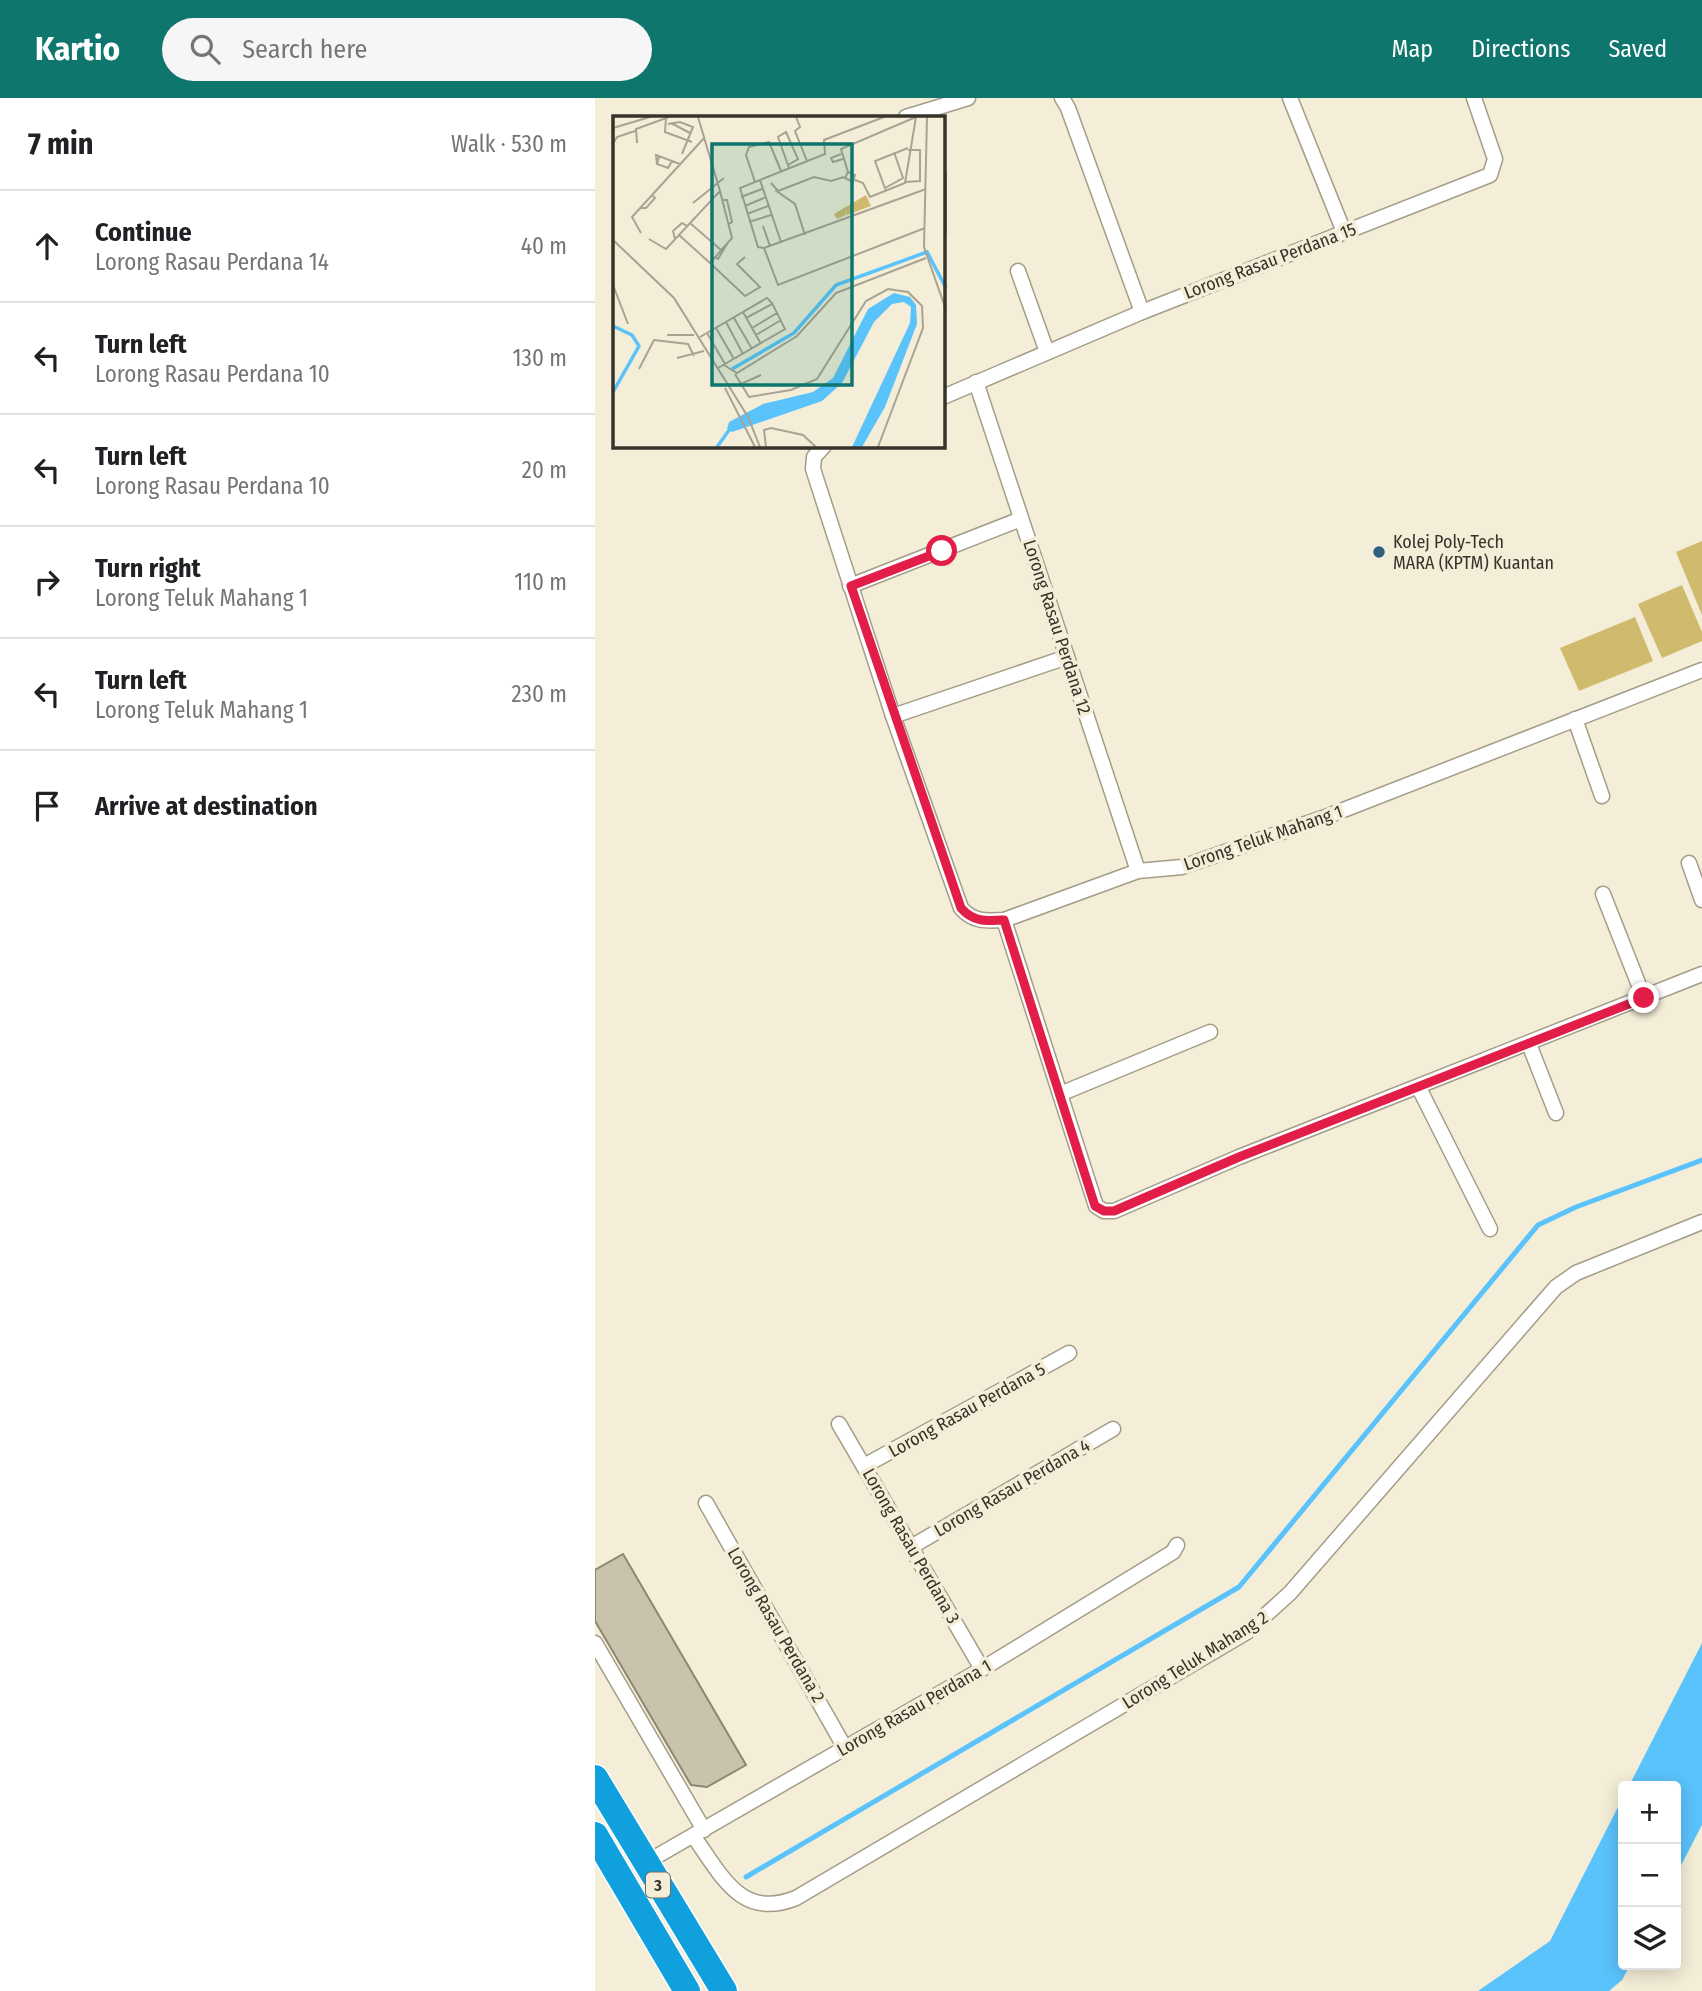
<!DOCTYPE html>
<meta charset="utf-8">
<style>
body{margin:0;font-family:"Fira Sans Condensed",sans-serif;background:#f6f6f6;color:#202124}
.controls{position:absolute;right:21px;bottom:21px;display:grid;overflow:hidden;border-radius:7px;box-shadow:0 4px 18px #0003}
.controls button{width:63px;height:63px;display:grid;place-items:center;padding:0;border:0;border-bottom:2px solid #e0e0e0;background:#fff;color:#202124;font:35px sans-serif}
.stop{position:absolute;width:21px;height:21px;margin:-16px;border:5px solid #e11d48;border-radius:50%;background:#fff}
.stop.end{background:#e11d48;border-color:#fff;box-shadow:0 2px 7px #0008}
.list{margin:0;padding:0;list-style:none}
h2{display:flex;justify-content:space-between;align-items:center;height:91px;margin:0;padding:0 28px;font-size:30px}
h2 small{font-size:23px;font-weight:400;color:#757577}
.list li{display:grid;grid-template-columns:46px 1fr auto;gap:21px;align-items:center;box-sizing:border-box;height:112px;padding:0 28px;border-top:2px solid #e0e0e0}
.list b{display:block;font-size:26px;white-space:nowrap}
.list p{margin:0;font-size:23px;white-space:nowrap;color:#757577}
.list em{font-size:23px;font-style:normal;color:#757577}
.icon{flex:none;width:38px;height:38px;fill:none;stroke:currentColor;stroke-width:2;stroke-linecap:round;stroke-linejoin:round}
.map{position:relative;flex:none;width:1107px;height:1893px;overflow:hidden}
header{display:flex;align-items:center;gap:42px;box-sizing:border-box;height:98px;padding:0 35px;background:#0f766e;color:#fff}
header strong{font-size:33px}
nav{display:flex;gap:38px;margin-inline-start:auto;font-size:24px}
.search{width:490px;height:63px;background:#f6f6f6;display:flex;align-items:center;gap:18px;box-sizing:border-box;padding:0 24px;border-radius:38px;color:#757577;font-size:26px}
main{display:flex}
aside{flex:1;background:#fff}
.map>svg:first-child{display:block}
</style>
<header>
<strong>Kartio</strong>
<div class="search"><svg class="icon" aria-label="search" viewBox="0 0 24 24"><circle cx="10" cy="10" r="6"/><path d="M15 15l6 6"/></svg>Search here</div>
<nav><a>Map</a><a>Directions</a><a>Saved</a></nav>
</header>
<main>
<aside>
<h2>7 min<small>Walk · 530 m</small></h2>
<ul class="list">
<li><svg class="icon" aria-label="ahead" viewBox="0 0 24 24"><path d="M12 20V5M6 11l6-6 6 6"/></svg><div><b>Continue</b><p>Lorong Rasau Perdana 14</p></div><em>40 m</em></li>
<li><svg class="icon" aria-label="left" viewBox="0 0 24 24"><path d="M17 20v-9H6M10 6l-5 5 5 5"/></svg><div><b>Turn left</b><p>Lorong Rasau Perdana 10</p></div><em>130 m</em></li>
<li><svg class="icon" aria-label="left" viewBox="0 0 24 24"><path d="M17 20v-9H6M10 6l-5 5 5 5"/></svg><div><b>Turn left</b><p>Lorong Rasau Perdana 10</p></div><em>20 m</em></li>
<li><svg class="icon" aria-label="right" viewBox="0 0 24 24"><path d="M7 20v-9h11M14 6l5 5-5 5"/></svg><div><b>Turn right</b><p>Lorong Teluk Mahang 1</p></div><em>110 m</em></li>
<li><svg class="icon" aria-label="left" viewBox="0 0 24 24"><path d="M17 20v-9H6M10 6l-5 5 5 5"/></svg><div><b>Turn left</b><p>Lorong Teluk Mahang 1</p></div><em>230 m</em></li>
<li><svg class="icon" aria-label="arrive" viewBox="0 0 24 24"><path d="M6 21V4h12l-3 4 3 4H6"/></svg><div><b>Arrive at destination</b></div></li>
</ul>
</aside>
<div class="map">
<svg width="1107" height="1893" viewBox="0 0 1107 1893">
<rect width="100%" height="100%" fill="#f4eed8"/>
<!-- green -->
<g fill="#d0ba6e">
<path d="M 1107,443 L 1107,517 L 1081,454 Z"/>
<path d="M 1087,487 L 1107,534 L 1107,543 L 1067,560 L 1043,506 Z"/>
<path d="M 1040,519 L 1058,563 L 984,593 L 965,550 Z"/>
</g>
<!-- water -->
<g fill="#5ac3fc">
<path d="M 1107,1545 L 1107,1727 L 1081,1777 L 1081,1688 L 1034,1688 Z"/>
<path d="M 1028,1699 L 1028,1867 L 1035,1867 L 1027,1882 L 1014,1893 L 883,1893 L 955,1843 Z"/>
</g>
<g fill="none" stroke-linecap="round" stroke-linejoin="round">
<!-- stream -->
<path stroke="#5ac3fc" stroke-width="5" d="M 151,1779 L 644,1489 L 943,1127 L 981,1109 L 1107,1062"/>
</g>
<!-- building -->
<path fill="#c9c3ad" stroke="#8c8772" stroke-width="2" d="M 28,1456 L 151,1667 L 112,1689 L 96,1687 L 0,1523 L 0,1472 Z"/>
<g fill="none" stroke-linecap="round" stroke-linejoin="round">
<!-- street casing -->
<g stroke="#a39d88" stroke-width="17">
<g id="street">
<path d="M 467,0 L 473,10 L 547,214"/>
<path d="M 695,0 L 749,134"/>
<path d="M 311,19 L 373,0"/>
<path d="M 423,173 L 452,254"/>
<path d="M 381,284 L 543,773"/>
<path d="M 348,299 L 547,214 L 895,77 L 900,61 L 879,0"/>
<path d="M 229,348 L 219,359 L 218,371 L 298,618 L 366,810 C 378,824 391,823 409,822 L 543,773 L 587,769 L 733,718 L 1107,572"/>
<path d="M 255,488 L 426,421"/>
<path d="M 298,618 L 472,559"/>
<path d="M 980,621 L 1007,698"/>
<path d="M 1094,765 L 1107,802"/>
<path d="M 1008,796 L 1049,900"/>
<path d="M 409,822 L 501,1108 L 509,1113 L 519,1113 L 644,1059 L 1107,876"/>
<path d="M 934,946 L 961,1015"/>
<path d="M 824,990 L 895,1131"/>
<path d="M 465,996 L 615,934"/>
<path d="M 244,1326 L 387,1571"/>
<path d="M 269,1368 L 474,1255"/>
<path d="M 111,1405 L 250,1650"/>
<path d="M 316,1449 L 518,1331"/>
<path d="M 0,1545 L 109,1732"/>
<path d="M 99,1739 C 127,1778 146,1822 201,1800 L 652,1534 L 695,1495 L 961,1189 L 981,1175 L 1107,1124"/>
<path d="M 50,1765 L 387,1571 L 578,1454 L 582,1447"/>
</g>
</g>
<!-- highway casing -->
<g stroke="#fff" stroke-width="29">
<g id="highway">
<path d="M 0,1680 L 129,1893"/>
<path d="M 0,1737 L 92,1893"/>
</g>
</g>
<!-- street -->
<use href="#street" stroke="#fff" stroke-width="14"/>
<!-- highway -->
<use href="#highway" stroke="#10a0de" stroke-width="26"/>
</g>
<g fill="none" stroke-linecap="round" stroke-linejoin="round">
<!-- route -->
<path stroke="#e11d48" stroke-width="9" d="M 347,453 L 256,488 L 366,810 C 378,824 391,823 409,822 L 500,1108 L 509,1113 L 519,1113 L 644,1059 L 1049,900"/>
</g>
<!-- markers -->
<circle fill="#2e617e" stroke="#f4eed8" stroke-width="2.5" cx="784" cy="454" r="7"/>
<g text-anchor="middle" stroke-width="7" stroke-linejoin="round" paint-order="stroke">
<!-- shield labels -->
<rect fill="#f4eed8" stroke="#6f6b5f" stroke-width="2" x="51" y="1774.5" width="24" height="25" rx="5"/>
<g font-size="16" font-weight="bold" fill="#36332b">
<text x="63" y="1793">3</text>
</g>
<!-- street labels -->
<g font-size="18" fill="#36332b" stroke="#f4eed8">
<text transform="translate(675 163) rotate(-21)" y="6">Lorong Rasau Perdana 15</text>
<text transform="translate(462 529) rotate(72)" y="6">Lorong Rasau Perdana 12</text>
<text transform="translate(668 740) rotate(-19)" y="6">Lorong Teluk Mahang 1</text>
<text transform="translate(372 1312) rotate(-29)" y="6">Lorong Rasau Perdana 5</text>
<text transform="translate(417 1390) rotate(-30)" y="6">Lorong Rasau Perdana 4</text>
<text transform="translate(316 1448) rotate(60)" y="6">Lorong Rasau Perdana 3</text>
<text transform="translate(181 1527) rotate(60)" y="6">Lorong Rasau Perdana 2</text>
<text transform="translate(600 1562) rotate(-32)" y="6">Lorong Teluk Mahang 2</text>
<text transform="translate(319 1610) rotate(-30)" y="6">Lorong Rasau Perdana 1</text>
</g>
<!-- poi labels -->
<g font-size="18" fill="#36332b" stroke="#f4eed8" text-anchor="start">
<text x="798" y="450">Kolej Poly-Tech<tspan x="798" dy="21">MARA (KPTM) Kuantan</tspan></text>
</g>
</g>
<!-- overview -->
<g transform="translate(18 18)">
<rect width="332" height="332" fill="#f4eed8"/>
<path d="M 253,79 L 258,90 L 234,99 L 232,95 L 233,99 L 224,103 L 221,98 Z" fill="#d0ba6e"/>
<path d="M 281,177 L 297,181 L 303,189 L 304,208 L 272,291 L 249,331 L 239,331 L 297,207 L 298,191 L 291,186 L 279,188 L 261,206 L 229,267 L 209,285 L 119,316 L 114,313 L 116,306 L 150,288 L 200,276 L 220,262 L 255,193 Z" fill="#5ac3fc"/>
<path fill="none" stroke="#5ac3fc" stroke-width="3.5" d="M 0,210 L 19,219 L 26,230 L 0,276M 119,253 L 181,217 L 223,169 L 314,136 L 333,172M 104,331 L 119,310"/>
<path fill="none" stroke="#a8a393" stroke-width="2" d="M 183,1 L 187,11 L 182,15 L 194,45M 314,1 L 311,131 L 333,194M 53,2 L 52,16 L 79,26M 58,7 L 77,17M 55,8 L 67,6 L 80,11 L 69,38M 0,12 L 37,1M 1,26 L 4,21 L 22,15M 24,27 L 23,13 L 56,1M 228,38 L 218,42 L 220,46 L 230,43M 46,41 L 44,48 L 55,52 L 59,45M 44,48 L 43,39 L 67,48M 175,49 L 185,43 L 173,16 L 165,21 L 176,52M 333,55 L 333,118M 235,56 L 242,59 L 240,66 L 232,62 L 235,56 L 228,33 L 303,1M 147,64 L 168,126M 242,64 L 250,67 L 257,81 L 292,67 L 303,1M 142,66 L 133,39 L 136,31 L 156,26 L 168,55M 293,66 L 307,65 L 307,34 L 295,34M 158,67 L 165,75 L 201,61 L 218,65 L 231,61M 272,72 L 290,62 L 281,36M 162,74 L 182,88 L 192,119M 273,75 L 262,45 L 295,32M 128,81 L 149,73M 109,84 L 114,84 L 119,106 L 116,108M 80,87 L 111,62M 132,90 L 153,81M 28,92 L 33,92 L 42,82 L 39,79M 134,98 L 155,90M 136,106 L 158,99M 77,107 L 108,134M 150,110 L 157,130M 28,117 L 19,101 L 92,21M 66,119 L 97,147 L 119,122 L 107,75M 36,123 L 53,133 L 107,75 L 85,1M 62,123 L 60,115 L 69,107 L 74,110M 0,124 L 61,182 L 135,301 L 147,331M 151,132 L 145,131 L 127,72 L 212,38 L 211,24 L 271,1M 151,132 L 165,169 L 312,112M 151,132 L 313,73M 102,141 L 105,143 L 114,128M 97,147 L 132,180 L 147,171 L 124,148 L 132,141M 0,169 L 15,208M 130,196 L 148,228M 121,202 L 139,233M 133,202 L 159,188M 113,206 L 130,238M 103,212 L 121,243M 139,212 L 164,197M 94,217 L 112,248M 54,219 L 81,219M 143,219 L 168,204M 87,221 L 154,182 L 159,187 L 172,213 L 105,252M 64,242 L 91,235M 111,249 L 124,257 L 184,220 L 223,177 L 313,142M 26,253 L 41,224 L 75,228 L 81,240M 122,258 L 128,268 L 148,259M 128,268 L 136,281 L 178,274 L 204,263 L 253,185 L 275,173 L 295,176 L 309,190 L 310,212 L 265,331M 112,272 L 142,331M 153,331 L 151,314 L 158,312 L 190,319 L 203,331"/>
<path fill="#0f766e" fill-opacity="0.15" stroke="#0f766e" stroke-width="3.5" d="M 99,28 L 239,28 L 239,269 L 99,269 Z"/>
<rect width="332" height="332" fill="none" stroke="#36332b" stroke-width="3.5"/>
</g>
</svg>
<div class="controls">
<button>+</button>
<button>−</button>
<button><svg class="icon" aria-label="layers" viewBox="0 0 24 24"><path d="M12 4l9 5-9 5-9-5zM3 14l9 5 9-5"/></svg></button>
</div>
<div class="stop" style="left:347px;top:453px"></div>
<div class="stop end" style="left:1049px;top:900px"></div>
</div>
</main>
